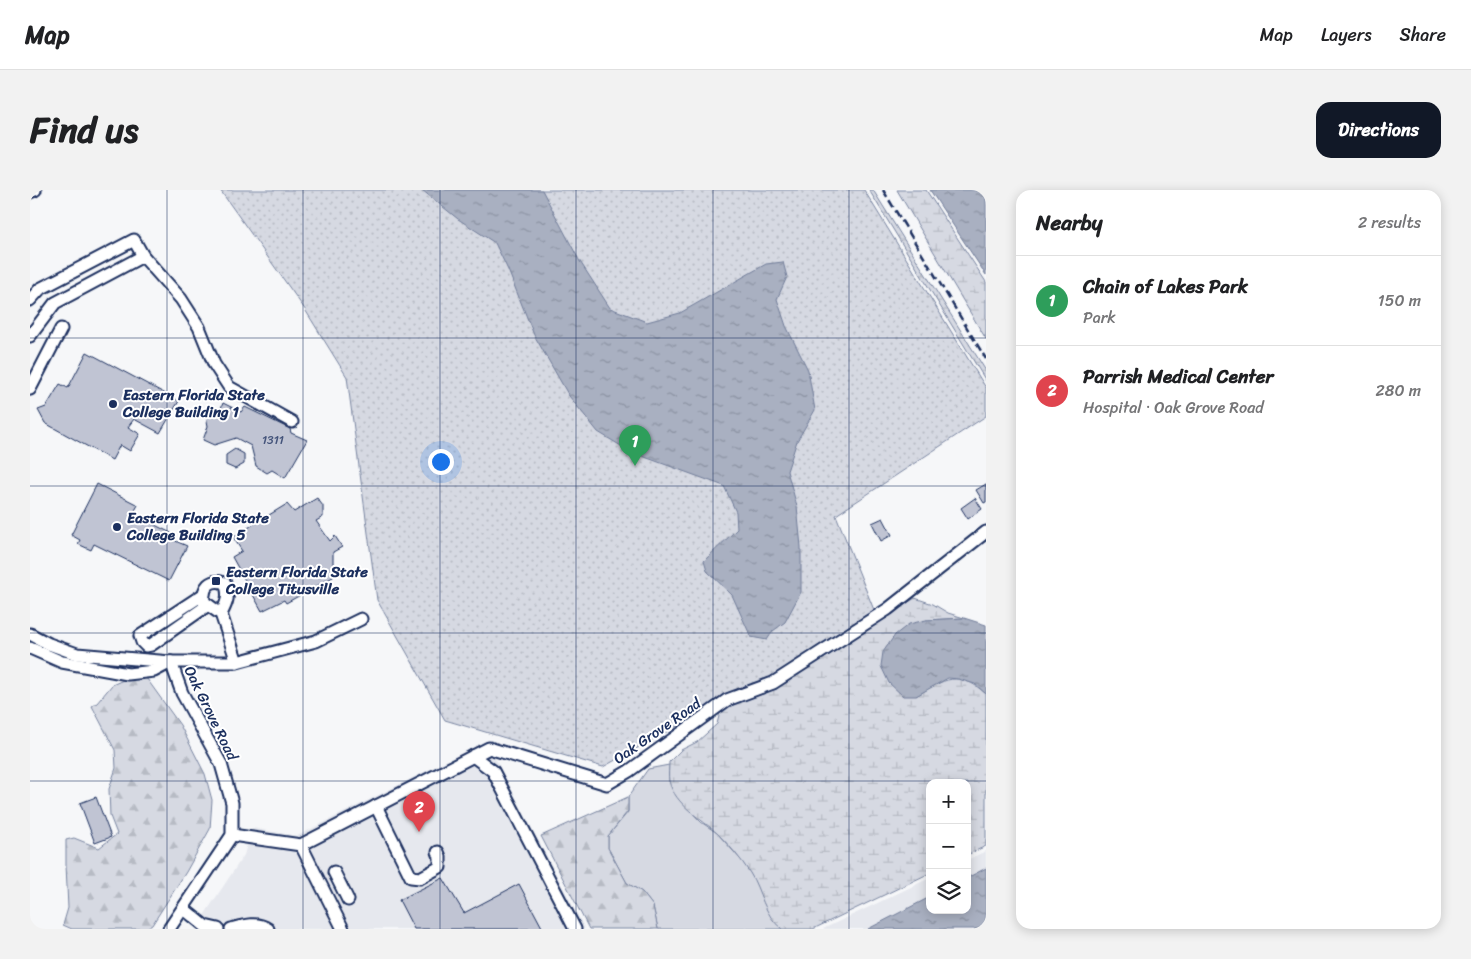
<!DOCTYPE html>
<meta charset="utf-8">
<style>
body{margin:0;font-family:Sriracha,sans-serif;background:#f2f2f2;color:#202124}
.controls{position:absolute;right:15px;bottom:15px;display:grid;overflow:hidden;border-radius:10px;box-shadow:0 2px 12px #0003}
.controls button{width:45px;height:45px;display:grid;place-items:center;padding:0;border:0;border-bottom:1px solid #e0e0e0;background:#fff;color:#202124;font:25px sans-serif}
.you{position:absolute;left:410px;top:271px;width:18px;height:18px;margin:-12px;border:4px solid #fff;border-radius:50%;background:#1a73e8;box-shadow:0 0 0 8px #1a73e833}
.badge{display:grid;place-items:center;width:32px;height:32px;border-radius:50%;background:#111827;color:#fff;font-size:16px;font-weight:700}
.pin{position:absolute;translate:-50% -41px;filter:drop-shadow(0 1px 2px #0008)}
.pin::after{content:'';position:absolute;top:26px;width:18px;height:15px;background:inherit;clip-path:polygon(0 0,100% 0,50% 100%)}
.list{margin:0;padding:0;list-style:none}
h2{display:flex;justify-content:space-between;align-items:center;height:65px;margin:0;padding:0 20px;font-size:21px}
h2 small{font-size:16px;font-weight:400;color:#757577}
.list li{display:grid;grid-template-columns:32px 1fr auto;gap:15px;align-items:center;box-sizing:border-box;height:90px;padding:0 20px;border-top:1px solid #e0e0e0}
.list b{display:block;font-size:19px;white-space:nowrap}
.list p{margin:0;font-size:16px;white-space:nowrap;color:#757577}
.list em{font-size:16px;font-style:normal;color:#757577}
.icon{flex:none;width:28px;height:28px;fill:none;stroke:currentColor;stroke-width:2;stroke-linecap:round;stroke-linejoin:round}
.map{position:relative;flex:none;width:956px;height:739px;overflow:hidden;border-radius:15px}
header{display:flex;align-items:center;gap:30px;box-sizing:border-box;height:70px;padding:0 25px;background:#fff;border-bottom:1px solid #e0e0e0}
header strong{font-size:24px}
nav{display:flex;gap:28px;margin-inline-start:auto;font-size:18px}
.intro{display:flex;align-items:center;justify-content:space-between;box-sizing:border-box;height:120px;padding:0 30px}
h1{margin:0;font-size:35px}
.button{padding:12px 22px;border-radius:15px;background:#111827;color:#fff;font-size:18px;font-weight:700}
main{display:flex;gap:30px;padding:0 30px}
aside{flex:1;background:#fff;border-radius:15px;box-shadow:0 2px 12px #0003}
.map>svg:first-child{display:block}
</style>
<header>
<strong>Map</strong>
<nav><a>Map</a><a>Layers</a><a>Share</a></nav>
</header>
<div class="intro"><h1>Find us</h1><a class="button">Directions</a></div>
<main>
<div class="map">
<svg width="956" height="739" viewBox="0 0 956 739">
<defs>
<pattern id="forest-firs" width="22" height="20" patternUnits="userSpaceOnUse" patternTransform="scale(1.25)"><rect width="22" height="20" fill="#d6d9e2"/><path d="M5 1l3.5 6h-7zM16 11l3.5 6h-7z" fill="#b7bbc4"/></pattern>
<pattern id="wetland-marsh" width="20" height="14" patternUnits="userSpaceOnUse" patternTransform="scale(1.25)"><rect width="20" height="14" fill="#d6d9e2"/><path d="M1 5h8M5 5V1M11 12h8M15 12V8" fill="none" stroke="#b7bbc4"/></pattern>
<pattern id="park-dots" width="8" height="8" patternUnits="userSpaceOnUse" patternTransform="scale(1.25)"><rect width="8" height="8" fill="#d6d9e2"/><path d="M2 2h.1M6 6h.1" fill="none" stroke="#b7bbc4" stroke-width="1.8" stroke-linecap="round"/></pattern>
<pattern id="water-ripples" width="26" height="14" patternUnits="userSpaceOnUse" patternTransform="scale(1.25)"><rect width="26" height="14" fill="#a9b0c1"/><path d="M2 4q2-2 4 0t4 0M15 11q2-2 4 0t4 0" fill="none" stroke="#8990a0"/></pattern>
</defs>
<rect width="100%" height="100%" fill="#f6f7f9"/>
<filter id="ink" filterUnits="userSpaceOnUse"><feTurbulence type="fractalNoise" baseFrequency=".02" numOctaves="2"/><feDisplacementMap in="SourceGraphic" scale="10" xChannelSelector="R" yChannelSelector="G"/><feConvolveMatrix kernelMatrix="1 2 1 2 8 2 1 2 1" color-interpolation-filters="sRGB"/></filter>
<g filter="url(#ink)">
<!-- built -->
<g fill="#e6e8ee">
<path d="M 456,551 L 555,739 L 165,739 L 214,665 L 222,638 L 267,646 Z"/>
<path d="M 956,661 L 956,739 L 793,739 L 900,688 L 900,720 L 937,720 L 937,670 Z"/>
</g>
<!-- green -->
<path fill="#d6d9e2" stroke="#7884a0" d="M 639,575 L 639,591 L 650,610 L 671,632 L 687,643 L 712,671 L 724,688 L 734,713 L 752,739 L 628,739 L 623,716 L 612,702 L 597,693 L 578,658 L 578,646 L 598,622 L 598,607 L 618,579 Z"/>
<!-- forest -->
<g fill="url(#forest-firs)" stroke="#7884a0">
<path d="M 100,487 L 117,489 L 150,535 L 175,584 L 182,610 L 180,639 L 156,682 L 122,735 L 115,739 L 42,739 L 33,735 L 38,718 L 36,675 L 36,650 L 44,648 L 69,658 L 87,644 L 80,626 L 79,599 L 86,578 L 85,560 L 62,516 L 67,513 L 82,495 Z"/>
<path d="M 598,607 L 598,621 L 578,646 L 578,658 L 597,693 L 612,702 L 623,716 L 628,739 L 559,739 L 511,646 Z"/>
</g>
<!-- wetland -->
<g fill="url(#wetland-marsh)" stroke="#7884a0">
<path d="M 839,0 L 843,0 L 956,181 L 956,191 Z"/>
<path d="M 867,0 L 896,0 L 956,92 L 956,149 Z"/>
<path d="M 885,408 L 903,414 L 918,423 L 934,428 L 896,430 L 886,506 C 914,489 929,479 956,504 L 956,656 L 937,665 L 937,593 L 900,593 L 900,683 L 783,739 L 752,739 C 734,726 731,700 720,683 C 711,669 700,656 688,644 C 672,629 645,615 639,591 C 638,585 639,578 639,572 L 651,560 L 667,552 L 687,534 L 691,518 L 863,422 Z"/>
</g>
<!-- park -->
<path fill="url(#park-dots)" stroke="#7884a0" d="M 190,0 L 834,0 L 956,198 L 956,226 L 806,325 L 844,420 L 744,485 L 658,530 L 573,577 L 415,530 L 347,410 L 317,187 L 274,118 Z"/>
<!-- water -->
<g fill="url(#water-ripples)" stroke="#707c99">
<path d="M 392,0 L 512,0 L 549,70 L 580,118 L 617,132 L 650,123 L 736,74 L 753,72 L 757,87 L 747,109 L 756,136 L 778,180 L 785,220 L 767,251 L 757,281 L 767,316 L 771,357 L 771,402 L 755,432 L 743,441 L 737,450 L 721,447 L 702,405 L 677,381 L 674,371 L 707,339 L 706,322 L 694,296 L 601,262 L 568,242 L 539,206 L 504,145 L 478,80 L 465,53 L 428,29 Z"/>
<path d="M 900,0 L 956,0 L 956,85 Z"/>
<path d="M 934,428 L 956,435 L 956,504 L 945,494 L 928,489 L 918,488 L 886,506 L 873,506 L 859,493 L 851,476 L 853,462 L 865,445 L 879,434 L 896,430 Z"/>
<path d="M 956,678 L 956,739 L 838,739 L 900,707 L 900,720 L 937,720 L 937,688 Z"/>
</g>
<!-- building -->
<g fill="#c0c4d3" stroke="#1b2f5e">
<path d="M 57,162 L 149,211 L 130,243 L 104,229 L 98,237 L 110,244 L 100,261 L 90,255 L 82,270 L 15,233 L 8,220 L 16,217 L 30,194 L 38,198 Z"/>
<path d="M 193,213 L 211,222 L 215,217 L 260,239 L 261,243 L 277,250 L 255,288 L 242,280 L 237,283 L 226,276 L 221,256 L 206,248 L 184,255 L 173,250 L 178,236 L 176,226 L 184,224 L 185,221 L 189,223 Z"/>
<path d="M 205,259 L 214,264 L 214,274 L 205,279 L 196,275 L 196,265 Z"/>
<path d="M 67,294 L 108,315 L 103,324 L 143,344 L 141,349 L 157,356 L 139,391 L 64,354 L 61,360 L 48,354 L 50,350 L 41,345 Z"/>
<path d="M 956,294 L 956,312 L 954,313 L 946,300 Z"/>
<path d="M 287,308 L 293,316 L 293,327 L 286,331 L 300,351 L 305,346 L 312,357 L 303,362 L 303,387 L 256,413 L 254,410 L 232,421 L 202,367 L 212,361 L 203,347 L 257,314 L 264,322 Z"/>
<path d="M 945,308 L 952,319 L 938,329 L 931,318 Z"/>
<path d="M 853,328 L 862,345 L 851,351 L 842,333 Z"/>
<path d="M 66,607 L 81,647 L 65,653 L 50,613 Z"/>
<path d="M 413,688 L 434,723 L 489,694 L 513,739 L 384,739 L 369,710 Z"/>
</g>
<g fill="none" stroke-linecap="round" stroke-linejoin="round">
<!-- minor casing -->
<g stroke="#1b2f5e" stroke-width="15">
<g id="minor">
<path d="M 0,2 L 5,0"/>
<path d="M 0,110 L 10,99 L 104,50 L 113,66 L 151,109 L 169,137 L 184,174 L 199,197 L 262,232"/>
<path d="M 0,146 L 25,113 L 113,66"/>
<path d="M 0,199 L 31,139"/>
<path d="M 174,404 L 110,446 L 112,452 L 116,456 L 121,455 L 178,415"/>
<path d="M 191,424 C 197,413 200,405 195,393 C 180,388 172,397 174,412 L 191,424 L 207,472"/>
<path d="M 0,444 L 19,454 L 47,464 L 141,472 L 207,472 L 286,451 L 331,429"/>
<path d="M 0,458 L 32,472 L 98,484 L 124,481 L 141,472"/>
<path d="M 443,566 L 463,581 L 545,739"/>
<path d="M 346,616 L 381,687 L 390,688 L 410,677 L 410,667 L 408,662"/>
<path d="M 202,645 L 271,655 L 459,558 L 577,594 L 599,581 L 697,510 L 743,493 L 858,419 L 956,342"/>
<path d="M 271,655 L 313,739"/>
<path d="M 304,682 L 318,710"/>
<path d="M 154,719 L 175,736 L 188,739"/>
<path d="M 139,739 L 202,645 L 202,613 L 191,574 L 152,503 L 141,472"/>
<path d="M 201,739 C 212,736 227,731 238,739"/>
</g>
</g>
<!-- minor -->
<use href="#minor" stroke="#fff" stroke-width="11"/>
<!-- rail -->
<path stroke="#1b2f5e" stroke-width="2.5" stroke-dasharray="8 4" stroke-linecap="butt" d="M 853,0 L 956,169"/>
</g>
</g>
<!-- grid -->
<path fill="none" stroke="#1b2f5e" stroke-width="1" stroke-opacity="0.55" d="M 137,0 L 137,739M 273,0 L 273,739M 410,0 L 410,739M 546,0 L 546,739M 683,0 L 683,739M 819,0 L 819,739M 0,148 L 956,148M 0,296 L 956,296M 0,443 L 956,443M 0,591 L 956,591"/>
<!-- markers -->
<g fill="#1b2f5e" stroke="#fff" stroke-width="2">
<circle cx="83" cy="214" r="5"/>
<circle cx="87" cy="337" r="5"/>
<rect x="181" y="386" width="10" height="10" rx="2.5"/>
</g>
<g text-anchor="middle" stroke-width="4" stroke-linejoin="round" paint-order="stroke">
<!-- number labels -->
<g font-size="12" fill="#44547b">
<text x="243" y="254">1311</text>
</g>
<!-- poi labels -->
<g font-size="15" font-weight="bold" fill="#1b2f5e" stroke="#fff" text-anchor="start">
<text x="93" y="210">Eastern Florida State<tspan x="93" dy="17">College Building 1</tspan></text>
<text x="97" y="333">Eastern Florida State<tspan x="97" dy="17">College Building 5</tspan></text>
<text x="196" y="387">Eastern Florida State<tspan x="196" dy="17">College Titusville</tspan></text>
</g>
<!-- street labels -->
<g font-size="15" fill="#1b2f5e" stroke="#fff">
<text transform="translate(181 523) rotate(64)" y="5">Oak Grove Road</text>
<text transform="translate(627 541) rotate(-35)" y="5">Oak Grove Road</text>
</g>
</g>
</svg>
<div class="controls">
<button>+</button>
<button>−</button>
<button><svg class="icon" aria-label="layers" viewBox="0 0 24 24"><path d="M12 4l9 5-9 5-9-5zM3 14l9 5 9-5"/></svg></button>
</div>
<div class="you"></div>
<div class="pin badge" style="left:605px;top:276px;background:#2e9e5b">1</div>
<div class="pin badge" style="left:389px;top:642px;background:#e0444e">2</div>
</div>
<aside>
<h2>Nearby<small>2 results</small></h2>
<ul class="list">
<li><span class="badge" style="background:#2e9e5b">1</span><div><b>Chain of Lakes Park</b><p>Park</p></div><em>150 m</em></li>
<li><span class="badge" style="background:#e0444e">2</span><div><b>Parrish Medical Center</b><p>Hospital · Oak Grove Road</p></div><em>280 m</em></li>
</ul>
</aside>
</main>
